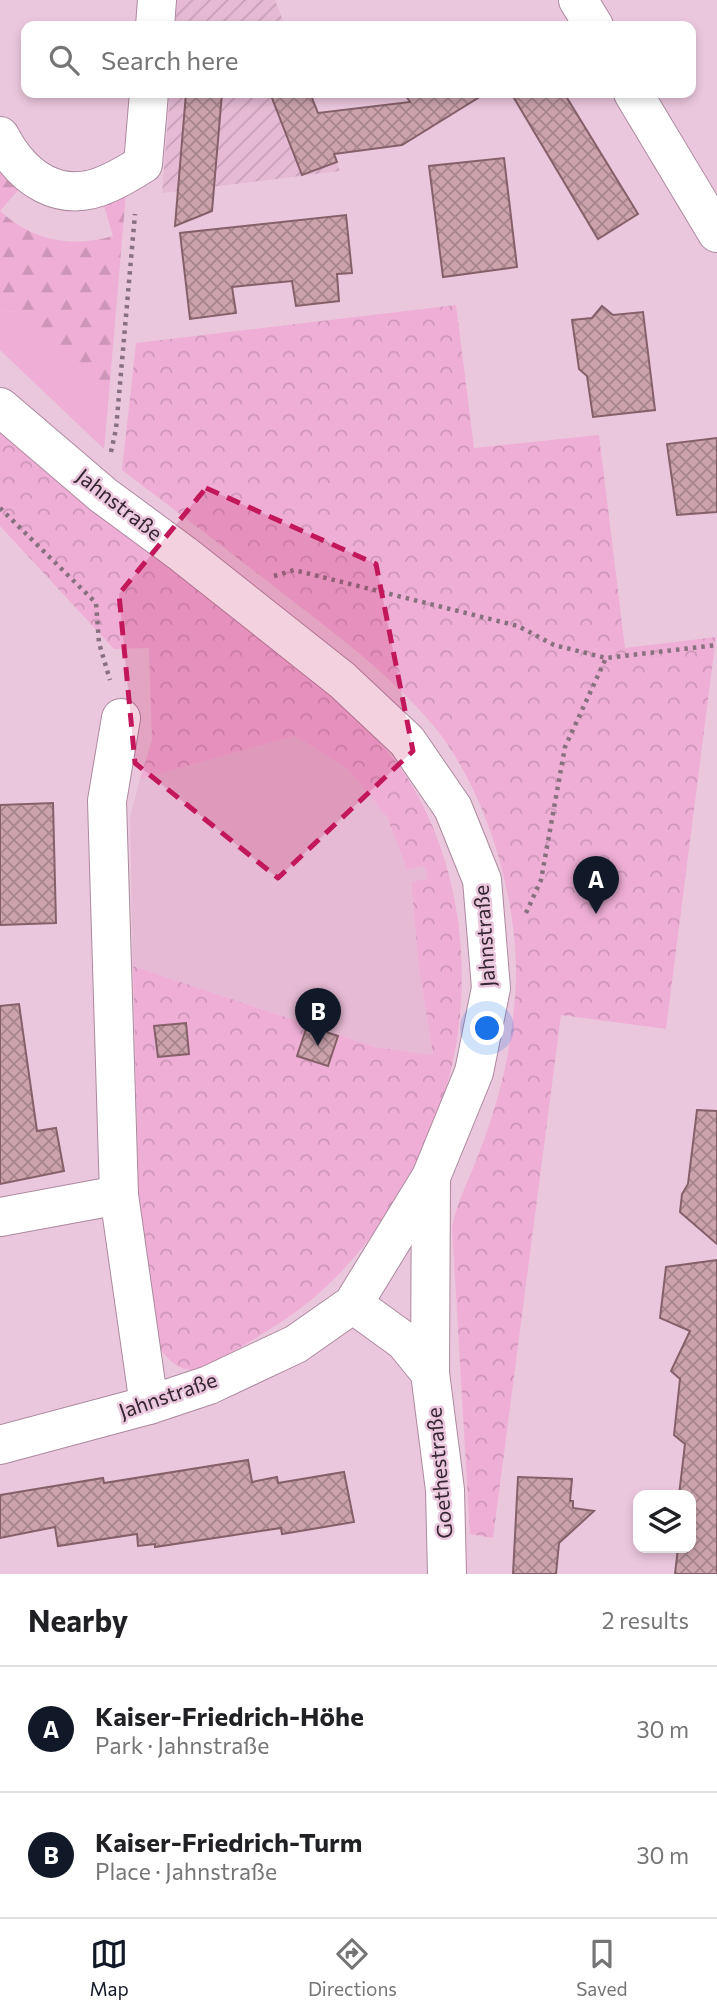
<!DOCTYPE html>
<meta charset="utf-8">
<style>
body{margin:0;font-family:Commissioner,sans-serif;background:#f6f6f6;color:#202124}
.controls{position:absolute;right:21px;bottom:21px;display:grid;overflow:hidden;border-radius:14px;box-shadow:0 4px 10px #0003}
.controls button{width:63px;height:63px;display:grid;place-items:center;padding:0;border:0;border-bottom:2px solid #e0e0e0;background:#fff;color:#202124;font:35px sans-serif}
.you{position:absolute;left:488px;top:1029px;width:24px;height:24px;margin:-18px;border:5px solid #fff;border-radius:50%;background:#1a73e8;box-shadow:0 0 0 10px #1a73e833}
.badge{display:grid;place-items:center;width:46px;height:46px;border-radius:50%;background:#111827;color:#fff;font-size:23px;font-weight:700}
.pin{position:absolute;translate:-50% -58px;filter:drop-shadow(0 2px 4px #0008)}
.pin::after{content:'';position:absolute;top:37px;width:24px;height:21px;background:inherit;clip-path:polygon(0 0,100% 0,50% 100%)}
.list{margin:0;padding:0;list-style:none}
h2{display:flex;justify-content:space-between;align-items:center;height:91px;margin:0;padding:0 28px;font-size:30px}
h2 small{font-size:23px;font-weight:400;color:#757577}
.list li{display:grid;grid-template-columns:46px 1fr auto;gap:21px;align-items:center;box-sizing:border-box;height:126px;padding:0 28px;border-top:2px solid #e0e0e0}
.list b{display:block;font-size:26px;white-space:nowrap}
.list p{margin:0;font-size:23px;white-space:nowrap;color:#757577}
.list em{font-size:23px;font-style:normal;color:#757577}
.icon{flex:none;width:38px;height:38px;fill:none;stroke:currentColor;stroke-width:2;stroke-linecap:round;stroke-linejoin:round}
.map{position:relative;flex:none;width:717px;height:1574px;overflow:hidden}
.search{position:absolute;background:#fff;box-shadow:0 4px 10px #0003;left:21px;right:21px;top:21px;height:77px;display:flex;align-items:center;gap:18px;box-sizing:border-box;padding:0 24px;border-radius:14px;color:#757577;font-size:26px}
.sheet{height:343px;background:#fff}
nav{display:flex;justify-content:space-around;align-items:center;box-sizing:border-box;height:98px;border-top:2px solid #e0e0e0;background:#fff;font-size:19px;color:#757577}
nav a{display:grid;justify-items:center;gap:4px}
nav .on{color:#111827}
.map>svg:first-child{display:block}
</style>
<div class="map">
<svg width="717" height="1574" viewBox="0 0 717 1574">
<defs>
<pattern id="industrial-furrows" width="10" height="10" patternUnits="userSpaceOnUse" patternTransform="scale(1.75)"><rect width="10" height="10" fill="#e6bad4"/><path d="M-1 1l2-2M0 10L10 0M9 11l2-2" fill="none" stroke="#c6a0b6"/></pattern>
<pattern id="forest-firs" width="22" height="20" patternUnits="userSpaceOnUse" patternTransform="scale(1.75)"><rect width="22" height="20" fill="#efaed6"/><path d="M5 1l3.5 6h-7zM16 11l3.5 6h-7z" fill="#cd96b8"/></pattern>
<pattern id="park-crowns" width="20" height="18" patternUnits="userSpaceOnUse" patternTransform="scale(1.75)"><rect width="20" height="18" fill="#efaed6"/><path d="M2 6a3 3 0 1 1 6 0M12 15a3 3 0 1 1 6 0" fill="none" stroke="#cd96b8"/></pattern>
<pattern id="building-cross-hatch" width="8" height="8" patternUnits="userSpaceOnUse" patternTransform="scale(1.75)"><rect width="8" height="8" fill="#cca3ad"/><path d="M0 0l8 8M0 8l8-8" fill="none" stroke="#a6858d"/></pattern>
</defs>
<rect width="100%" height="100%" fill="#ebc7dd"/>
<!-- built -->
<path fill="#e6bad4" d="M 295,736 L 348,769 L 387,817 L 407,870 L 424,866 L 428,879 L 411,883 L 419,969 L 433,1055 L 375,1047 L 133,966 L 130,817 L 140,779 Z"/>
<!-- industrial -->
<g fill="url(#industrial-furrows)">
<path d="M 177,0 L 275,0 L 285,26 L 175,26 Z"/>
<path d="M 170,93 L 310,93 L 340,171 L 162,193 Z"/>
</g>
<!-- green -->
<path fill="#efaed6" d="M 19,311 L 109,394 L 104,449 L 0,350 L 0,312 Z"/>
<!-- forest -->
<path fill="url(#forest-firs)" d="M 0,170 L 20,188 L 0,211 C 33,241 71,248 113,236 L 104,206 L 126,193 L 109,394 L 19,311 L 0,312 Z"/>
<!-- park -->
<g fill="url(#park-crowns)">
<path d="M 456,305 L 474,448 L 599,435 L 625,648 L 716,637 L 666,1029 L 561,1015 L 493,1538 L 470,1534 L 452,1227 C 457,1201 470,1178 479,1153 C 493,1117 504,1079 510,1041 C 513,1019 516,995 516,972 C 516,892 485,788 433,725 C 392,677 340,637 290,599 C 235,555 178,513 122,470 L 136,343 Z"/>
<path d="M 0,430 C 74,490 149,551 224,610 C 284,658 374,721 413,787 C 463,873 474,982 449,1078 C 426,1162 377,1245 310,1301 C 288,1319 263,1334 239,1348 C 204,1368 186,1386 158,1346 L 133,1216 L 138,1163 L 133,966 L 375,1047 L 433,1055 L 419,969 L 411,882 L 428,879 L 424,866 L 407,870 L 387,817 L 348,769 L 295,736 L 140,779 L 152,740 L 149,648 L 114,649 L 0,526 Z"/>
</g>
<!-- building -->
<g fill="url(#building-cross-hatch)" stroke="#856069" stroke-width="2">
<path d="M 186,93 L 222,93 L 212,211 L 175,226 Z"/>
<path d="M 270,93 L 310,93 L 318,113 L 410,102 L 404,93 L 486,93 L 402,145 L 334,154 L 337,162 L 302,175 Z"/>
<path d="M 511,93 L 564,93 L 638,214 L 598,239 Z"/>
<path d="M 504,158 L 517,267 L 443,277 L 429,166 Z"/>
<path d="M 346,215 L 352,273 L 337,274 L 339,301 L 296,306 L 292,281 L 232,287 L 236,313 L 190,319 L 180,233 Z"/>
<path d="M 602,306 L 613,315 L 643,312 L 655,410 L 593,417 L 587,376 L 579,369 L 572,320 L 592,318 Z"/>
<path d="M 717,438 L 717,512 L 677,515 L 667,444 Z"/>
<path d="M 53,803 L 56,923 L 0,925 L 0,805 Z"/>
<path d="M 19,1004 L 37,1131 L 56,1128 L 64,1171 L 0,1184 L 0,1006 Z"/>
<path d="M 186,1023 L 189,1054 L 158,1057 L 154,1026 Z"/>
<path d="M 307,1026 L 338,1036 L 328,1066 L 297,1056 Z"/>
<path d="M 697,1110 L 717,1111 L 717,1244 L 680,1212 L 682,1194 L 688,1184 Z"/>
<path d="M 717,1260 L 717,1574 L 675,1574 L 678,1548 L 691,1548 L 691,1495 L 679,1495 L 685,1444 L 674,1435 L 680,1379 L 671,1371 L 690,1331 L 660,1318 L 666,1267 Z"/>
<path d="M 248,1460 L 252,1482 L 277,1477 L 278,1483 L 344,1472 L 354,1522 L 282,1534 L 281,1528 L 155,1547 L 155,1544 L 138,1546 L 137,1534 L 58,1546 L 55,1527 L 0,1538 L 0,1495 L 103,1478 L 104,1483 Z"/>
<path d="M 518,1477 L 572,1479 L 570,1501 L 573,1501 L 573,1508 L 594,1511 L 559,1543 L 556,1574 L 513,1574 Z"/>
</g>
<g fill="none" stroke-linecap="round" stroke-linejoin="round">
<!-- minor casing -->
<g stroke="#ac899e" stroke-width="40">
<g id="minor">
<path d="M 578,0 L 594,26"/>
<path d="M 155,26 L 157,0"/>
<path d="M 633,93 L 717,233"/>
<path d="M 0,136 C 22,178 60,206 109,183 C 120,178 132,171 143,164 L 149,93"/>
<path d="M 0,407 L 103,495 L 183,554 L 342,680 L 407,741 L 453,808 L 482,880 L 491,988 L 474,1072 L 431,1177 L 353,1304 L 296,1344 L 209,1385 L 149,1405 L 0,1445"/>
<path d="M 121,718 L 107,801 L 119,1195 L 149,1405"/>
<path d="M 0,1217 L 119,1195"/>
<path d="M 353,1304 L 404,1341 L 430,1373 L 445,1490 L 447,1574"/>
<path d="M 430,1373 L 431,1177"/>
</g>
</g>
<!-- path -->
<g stroke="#88707f" stroke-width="4.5" stroke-dasharray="3.5 5" stroke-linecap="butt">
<path d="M 111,452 L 116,429 L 135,214"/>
<path d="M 0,508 L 96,603 L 99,643 L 110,680"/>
<path d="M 274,576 L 294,570 L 518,626 L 554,645 L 606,658 L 717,645"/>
<path d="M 526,913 L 541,880 L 565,747 L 606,658"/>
</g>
<!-- minor -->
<use href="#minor" stroke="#fff" stroke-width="38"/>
</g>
<!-- marked area -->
<path fill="#c2185b" fill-opacity="0.2" stroke="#c2185b" stroke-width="5" stroke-dasharray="14 9" stroke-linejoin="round" d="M 206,488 L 376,564 L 413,751 L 278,878 L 135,763 L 119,594 Z"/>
<g text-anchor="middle" stroke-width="5" stroke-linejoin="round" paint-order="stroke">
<!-- street labels -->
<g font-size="21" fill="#33262e" stroke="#ebc7dd">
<text transform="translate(119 505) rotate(38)" y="7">Jahnstraße</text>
<text transform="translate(485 936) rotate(-94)" y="7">Jahnstraße</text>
<text transform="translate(168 1396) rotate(-19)" y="7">Jahnstraße</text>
<text transform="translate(440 1473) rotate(-95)" y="7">Goethestraße</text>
</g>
</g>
</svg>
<div class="controls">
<button><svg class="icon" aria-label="layers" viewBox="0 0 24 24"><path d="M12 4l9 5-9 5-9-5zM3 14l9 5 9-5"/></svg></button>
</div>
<div class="you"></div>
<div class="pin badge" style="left:596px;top:914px">A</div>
<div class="pin badge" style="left:318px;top:1046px">B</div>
<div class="search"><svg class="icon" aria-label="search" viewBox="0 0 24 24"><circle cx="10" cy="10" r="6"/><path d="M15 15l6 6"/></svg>Search here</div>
</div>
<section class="sheet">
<h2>Nearby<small>2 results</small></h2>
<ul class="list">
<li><span class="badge">A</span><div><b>Kaiser-Friedrich-Höhe</b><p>Park · Jahnstraße</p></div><em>30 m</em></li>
<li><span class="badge">B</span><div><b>Kaiser-Friedrich-Turm</b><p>Place · Jahnstraße</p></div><em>30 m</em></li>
</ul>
</section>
<nav>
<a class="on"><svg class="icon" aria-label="map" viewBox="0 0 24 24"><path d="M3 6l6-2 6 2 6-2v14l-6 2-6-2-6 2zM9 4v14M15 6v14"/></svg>Map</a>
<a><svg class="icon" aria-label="directions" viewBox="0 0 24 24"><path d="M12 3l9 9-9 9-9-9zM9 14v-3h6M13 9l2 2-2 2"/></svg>Directions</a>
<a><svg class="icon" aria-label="saved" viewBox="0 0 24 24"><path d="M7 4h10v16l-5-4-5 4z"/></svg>Saved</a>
</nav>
